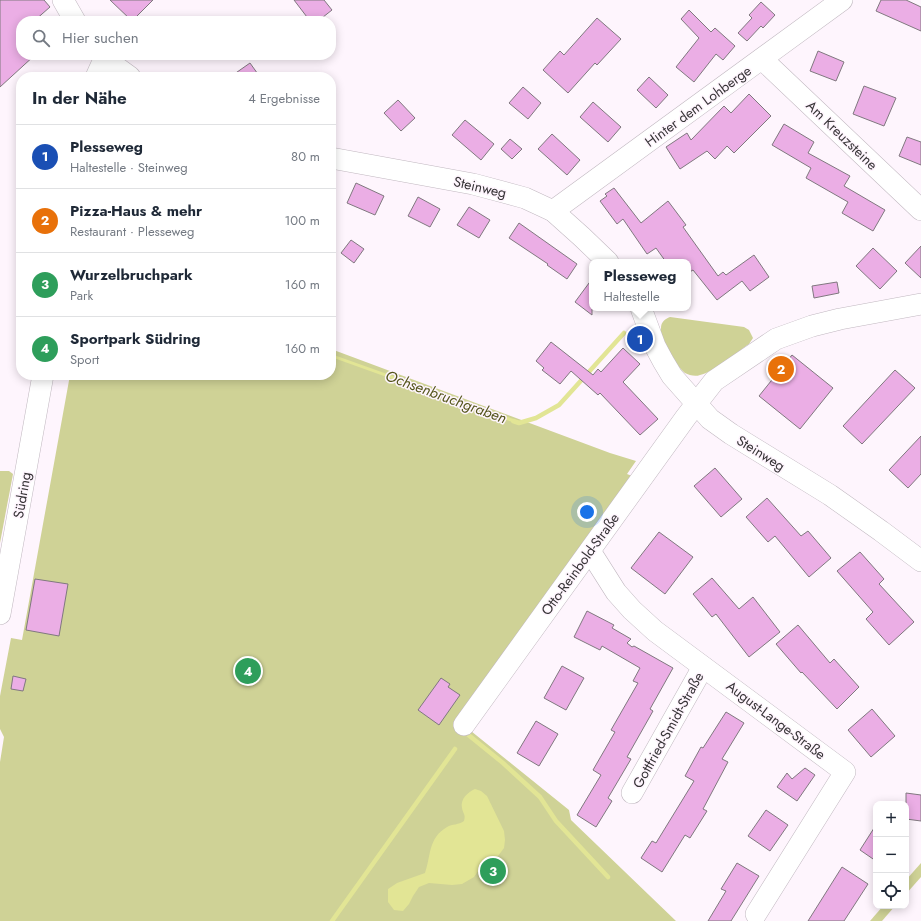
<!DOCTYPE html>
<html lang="de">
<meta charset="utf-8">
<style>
body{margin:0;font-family:Jost,sans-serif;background:#f2f2f3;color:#1f2937}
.controls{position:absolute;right:12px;bottom:12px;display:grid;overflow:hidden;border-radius:8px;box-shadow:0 2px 10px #0003}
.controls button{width:36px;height:36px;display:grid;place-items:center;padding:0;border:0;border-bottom:1px solid #e0e1e3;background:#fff;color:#1f2937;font:20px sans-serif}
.you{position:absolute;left:587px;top:512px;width:14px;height:14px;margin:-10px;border:3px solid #fff;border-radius:50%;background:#1a73e8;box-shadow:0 0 0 6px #1a73e833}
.badge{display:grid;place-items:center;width:26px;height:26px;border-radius:50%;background:#b45309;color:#fff;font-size:13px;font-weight:700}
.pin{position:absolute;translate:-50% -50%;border:2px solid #fff;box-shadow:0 1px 4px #0006}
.popup{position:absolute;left:589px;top:259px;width:102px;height:52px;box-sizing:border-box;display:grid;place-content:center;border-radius:8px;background:#fff;filter:drop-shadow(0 1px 3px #0005);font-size:13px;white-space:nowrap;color:#747a83}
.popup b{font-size:15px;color:#1f2937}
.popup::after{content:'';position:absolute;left:50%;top:100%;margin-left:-8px;border:8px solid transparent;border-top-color:#fff}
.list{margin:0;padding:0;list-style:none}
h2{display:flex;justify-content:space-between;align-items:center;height:52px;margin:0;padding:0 16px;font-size:17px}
h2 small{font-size:13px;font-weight:400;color:#747a83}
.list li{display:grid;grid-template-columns:26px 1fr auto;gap:12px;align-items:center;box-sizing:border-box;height:64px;padding:0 16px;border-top:1px solid #e0e1e3}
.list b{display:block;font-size:15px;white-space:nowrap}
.list p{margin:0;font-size:13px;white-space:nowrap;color:#747a83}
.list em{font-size:13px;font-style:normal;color:#747a83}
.icon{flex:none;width:22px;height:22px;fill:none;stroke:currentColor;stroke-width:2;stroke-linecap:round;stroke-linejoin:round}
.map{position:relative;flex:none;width:921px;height:921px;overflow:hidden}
.search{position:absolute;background:#fff;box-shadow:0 2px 10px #0003;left:16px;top:16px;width:320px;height:44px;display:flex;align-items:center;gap:10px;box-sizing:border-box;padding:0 14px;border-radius:16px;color:#747a83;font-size:15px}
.panel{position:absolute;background:#fff;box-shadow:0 2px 10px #0003;left:16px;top:72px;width:320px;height:308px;border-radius:16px}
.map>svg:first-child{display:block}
</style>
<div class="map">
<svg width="921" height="921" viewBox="0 0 921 921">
<rect width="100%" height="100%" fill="#fef5fd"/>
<!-- green -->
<g fill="#cfd296">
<path d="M 670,317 L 744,327 L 749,330 L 753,338 L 749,344 C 736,353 714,372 700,375 C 695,377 689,375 685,373 C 677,367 659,338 661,328 C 661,322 665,319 670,317 Z"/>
<path d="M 331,349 L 610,453 L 636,461 L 627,474 L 632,476 L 466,727 L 569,810 L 571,820 L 676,921 L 0,921 L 0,762 L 4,737 L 0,729 L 0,696 L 11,638 L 22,640 L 70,375 L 331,375 Z"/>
<path d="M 0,471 L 9,471 L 13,474 L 0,543 Z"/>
<path d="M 921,863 L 921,877 L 906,894 L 906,880 Z"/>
<path d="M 883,906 L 895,906 L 882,921 L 870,921 Z"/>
</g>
<!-- water -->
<g fill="#e2e595">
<path d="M 331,354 L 519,421 L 519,423 L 518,424 L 331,357 Z"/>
<path d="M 475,789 L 481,791 L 487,796 L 504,831 L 505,840 L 504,848 L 498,856 L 493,862 L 483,864 L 474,877 L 462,884 L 452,885 L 429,883 L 419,887 L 413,896 L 409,904 L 403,911 L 394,910 L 388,902 L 388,889 L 397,883 L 425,873 C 431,856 428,838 447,827 C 452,824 459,825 464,821 C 466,814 463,814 462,808 C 460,799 468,792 475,789 Z"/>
</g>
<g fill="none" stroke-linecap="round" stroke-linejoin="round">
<!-- stream -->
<g stroke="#e2e595" stroke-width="4.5">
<path d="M 513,421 L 519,423 L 536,418 L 559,405 L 624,333"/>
<path d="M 466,733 L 503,763 L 540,797 L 556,821 L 608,877"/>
<path d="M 332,921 L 455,749"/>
</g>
</g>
<!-- building -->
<g fill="#ebaee5" stroke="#80787f">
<path d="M 0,0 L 44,0 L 50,7 L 34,21 L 21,21 L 21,55 L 35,55 L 0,87 Z"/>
<path d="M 110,0 L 153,0 L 132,21 Z"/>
<path d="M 294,0 L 324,0 L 332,10 L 318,21 L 310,21 Z"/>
<path d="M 881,0 L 906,0 L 921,7 L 921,31 L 876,11 Z"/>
<path d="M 761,2 L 775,15 L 763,28 L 761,26 L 747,41 L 738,33 L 752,18 L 749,15 Z"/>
<path d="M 689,10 L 711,32 L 715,28 L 735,46 L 723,60 L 716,54 L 694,82 L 676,67 L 699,38 L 681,19 Z"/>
<path d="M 597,18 L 621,39 L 597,65 L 595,63 L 568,93 L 543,70 L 560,51 L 564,55 Z"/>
<path d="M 818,51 L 844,62 L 836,81 L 810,71 Z"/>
<path d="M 250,63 L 260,77 L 230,77 Z"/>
<path d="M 649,77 L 668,95 L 656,108 L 637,90 Z"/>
<path d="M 864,86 L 896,98 L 884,126 L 853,114 Z"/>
<path d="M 523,87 L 541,103 L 528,119 L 509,103 Z"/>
<path d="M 749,94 L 771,116 L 734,153 L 727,146 L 715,159 L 707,151 L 680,169 L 666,147 L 687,133 L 691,140 L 724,106 L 731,113 Z"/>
<path d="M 398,100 L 415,118 L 401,131 L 384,113 Z"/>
<path d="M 593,102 L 621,127 L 608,142 L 580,117 Z"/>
<path d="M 465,120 L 494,144 L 481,160 L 452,135 Z"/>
<path d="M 784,124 L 814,142 L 808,153 L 850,176 L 844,186 L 885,210 L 873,231 L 842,213 L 848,202 L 806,178 L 811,168 L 772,145 Z"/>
<path d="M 552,134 L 580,160 L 567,175 L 538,149 Z"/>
<path d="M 907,137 L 921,142 L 921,165 L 899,156 Z"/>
<path d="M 510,139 L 522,149 L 512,159 L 501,149 Z"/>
<path d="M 356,183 L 384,196 L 375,215 L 347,203 Z"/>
<path d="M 614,188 L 641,223 L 668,201 L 686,225 L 683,227 L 718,276 L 723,272 L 726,275 L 754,255 L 769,277 L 750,291 L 742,281 L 717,300 L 693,270 L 688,273 L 688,262 L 666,262 L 656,248 L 647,254 L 623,219 L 617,224 L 600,201 L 607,196 L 605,194 Z"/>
<path d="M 418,197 L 440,209 L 430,227 L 408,216 Z"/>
<path d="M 469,207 L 490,220 L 479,238 L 457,225 Z"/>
<path d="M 519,223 L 577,264 L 567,279 L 547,265 L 548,264 L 509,238 Z"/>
<path d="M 351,240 L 364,249 L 354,263 L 341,253 Z"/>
<path d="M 921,246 L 921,278 L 905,263 Z"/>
<path d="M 873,248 L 897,271 L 880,289 L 856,266 Z"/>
<path d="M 592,279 L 592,315 L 575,302 Z"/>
<path d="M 837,282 L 839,293 L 814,298 L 812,286 Z"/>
<path d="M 551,342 L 593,375 L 598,369 L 601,372 L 623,348 L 640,364 L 623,382 L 658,419 L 640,435 L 600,393 L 598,395 L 571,371 L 560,384 L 542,370 L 544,368 L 536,361 Z"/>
<path d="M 792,355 L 833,388 L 800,429 L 759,396 Z"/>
<path d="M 895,370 L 915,388 L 862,444 L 843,426 Z"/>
<path d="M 921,436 L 921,474 L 908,488 L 889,470 Z"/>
<path d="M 715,468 L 742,499 L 721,517 L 694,486 Z"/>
<path d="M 767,498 L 801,536 L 808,531 L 831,558 L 809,577 L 775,536 L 768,542 L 746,517 Z"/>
<path d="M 659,532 L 693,557 L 665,594 L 631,568 Z"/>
<path d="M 860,552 L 884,579 L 879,584 L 914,622 L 889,645 L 866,619 L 873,612 L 837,571 Z"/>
<path d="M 712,578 L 739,609 L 753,597 L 780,632 L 749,657 L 716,614 L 712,617 L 693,594 Z"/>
<path d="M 35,579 L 68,584 L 59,636 L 26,630 Z"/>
<path d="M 587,611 L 614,625 L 612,628 L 631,639 L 627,643 L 632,647 L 634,646 L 673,668 L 650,709 L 653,711 L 627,757 L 631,759 L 608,798 L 612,801 L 596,827 L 577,815 L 601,775 L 593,770 L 615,732 L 611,730 L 638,683 L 633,681 L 640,668 L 602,646 L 600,650 L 574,637 Z"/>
<path d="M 798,625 L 830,663 L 834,659 L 859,687 L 837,709 L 802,672 L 801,673 L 776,644 Z"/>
<path d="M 562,666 L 584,678 L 566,710 L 544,698 Z"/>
<path d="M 13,676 L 26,679 L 23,691 L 11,689 Z"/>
<path d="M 441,678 L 450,684 L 448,687 L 460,695 L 439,725 L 418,710 Z"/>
<path d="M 872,709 L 895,736 L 871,757 L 848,730 Z"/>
<path d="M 726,712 L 744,723 L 722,759 L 728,762 L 703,809 L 707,811 L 690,838 L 685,835 L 662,872 L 641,858 L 652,841 L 656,843 L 694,781 L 685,776 L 701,747 L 703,748 Z"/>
<path d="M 536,721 L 558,734 L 539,766 L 517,753 Z"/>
<path d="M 805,768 L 815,775 L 797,801 L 777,787 L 787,773 L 792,779 Z"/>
<path d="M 906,793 L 921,795 L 921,821 L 906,819 Z"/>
<path d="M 766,810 L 788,825 L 770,851 L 748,836 Z"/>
<path d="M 876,825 L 876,861 L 860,850 Z"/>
<path d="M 737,863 L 759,876 L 731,921 L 708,921 L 726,891 L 721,889 Z"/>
<path d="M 842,867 L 868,884 L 844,921 L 808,921 Z"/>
</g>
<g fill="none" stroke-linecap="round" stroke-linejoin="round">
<!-- minor casing -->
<g stroke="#c1b8c0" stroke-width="22">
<g id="minor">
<path d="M 63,0 L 75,21"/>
<path d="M 102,55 L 119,69 L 130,77"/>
<path d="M 762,59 L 921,210"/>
<path d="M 96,77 L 105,57"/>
<path d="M 331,158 L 473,184 L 525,198 L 553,211 L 582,237 L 608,262"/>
<path d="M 553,211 L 842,0"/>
<path d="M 641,308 L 655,346 L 663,361 L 672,376 L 710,419 L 731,434 L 830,495 L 881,531 L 921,561"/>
<path d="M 590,551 L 616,592 L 632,610 L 655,631 L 845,772 L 756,914"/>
<path d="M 0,614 L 43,375"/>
<path d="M 464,725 L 686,417 L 714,381 L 776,339 L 812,326 L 840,319 L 921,304"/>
<path d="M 632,793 L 703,667"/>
</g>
</g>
<!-- minor -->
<use href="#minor" stroke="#fff" stroke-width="21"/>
</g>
<g text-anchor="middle" stroke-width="3" stroke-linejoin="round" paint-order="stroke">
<!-- street labels -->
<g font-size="14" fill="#373437" stroke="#fef5fd">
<text transform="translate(698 106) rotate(-36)" y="5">Hinter dem Lohberge</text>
<text transform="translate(842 135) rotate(44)" y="5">Am Kreuzsteine</text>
<text transform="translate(480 187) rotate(13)" y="5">Steinweg</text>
<text transform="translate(761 453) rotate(32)" y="5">Steinweg</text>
<text transform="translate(22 495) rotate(-80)" y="5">Südring</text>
<text transform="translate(580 564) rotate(-54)" y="5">Otto-Reinbold-Straße</text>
<text transform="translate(776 720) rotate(37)" y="5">August-Lange-Straße</text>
<text transform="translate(668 730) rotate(-61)" y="5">Gottfried-Smidt-Straße</text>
</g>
<!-- water labels -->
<g font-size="15" font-style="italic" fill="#54551b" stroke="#fef5fd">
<text transform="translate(446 397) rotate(20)" y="5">Ochsenbruchgraben</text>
</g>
</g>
</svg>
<div class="controls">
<button>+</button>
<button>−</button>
<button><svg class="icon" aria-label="locate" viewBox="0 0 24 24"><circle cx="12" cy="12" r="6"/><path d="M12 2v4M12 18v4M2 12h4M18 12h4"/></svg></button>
</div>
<div class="you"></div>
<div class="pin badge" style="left:640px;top:339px;background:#1a4fb4">1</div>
<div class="popup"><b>Plesseweg</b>Haltestelle</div>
<div class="pin badge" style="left:781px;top:369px;background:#e8710a">2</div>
<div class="pin badge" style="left:493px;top:871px;background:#2e9e5b">3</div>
<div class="pin badge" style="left:248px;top:671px;background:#2e9e5b">4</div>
<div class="search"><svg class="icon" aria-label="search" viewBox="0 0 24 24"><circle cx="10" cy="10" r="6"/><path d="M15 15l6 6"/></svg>Hier suchen</div>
<section class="panel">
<h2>In der Nähe<small>4 Ergebnisse</small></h2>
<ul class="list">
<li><span class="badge" style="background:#1a4fb4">1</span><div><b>Plesseweg</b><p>Haltestelle · Steinweg</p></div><em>80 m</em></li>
<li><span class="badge" style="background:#e8710a">2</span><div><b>Pizza-Haus &amp; mehr</b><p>Restaurant · Plesseweg</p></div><em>100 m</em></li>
<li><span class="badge" style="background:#2e9e5b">3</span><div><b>Wurzelbruchpark</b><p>Park</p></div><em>160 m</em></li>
<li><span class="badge" style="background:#2e9e5b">4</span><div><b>Sportpark Südring</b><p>Sport</p></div><em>160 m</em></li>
</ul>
</section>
</div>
